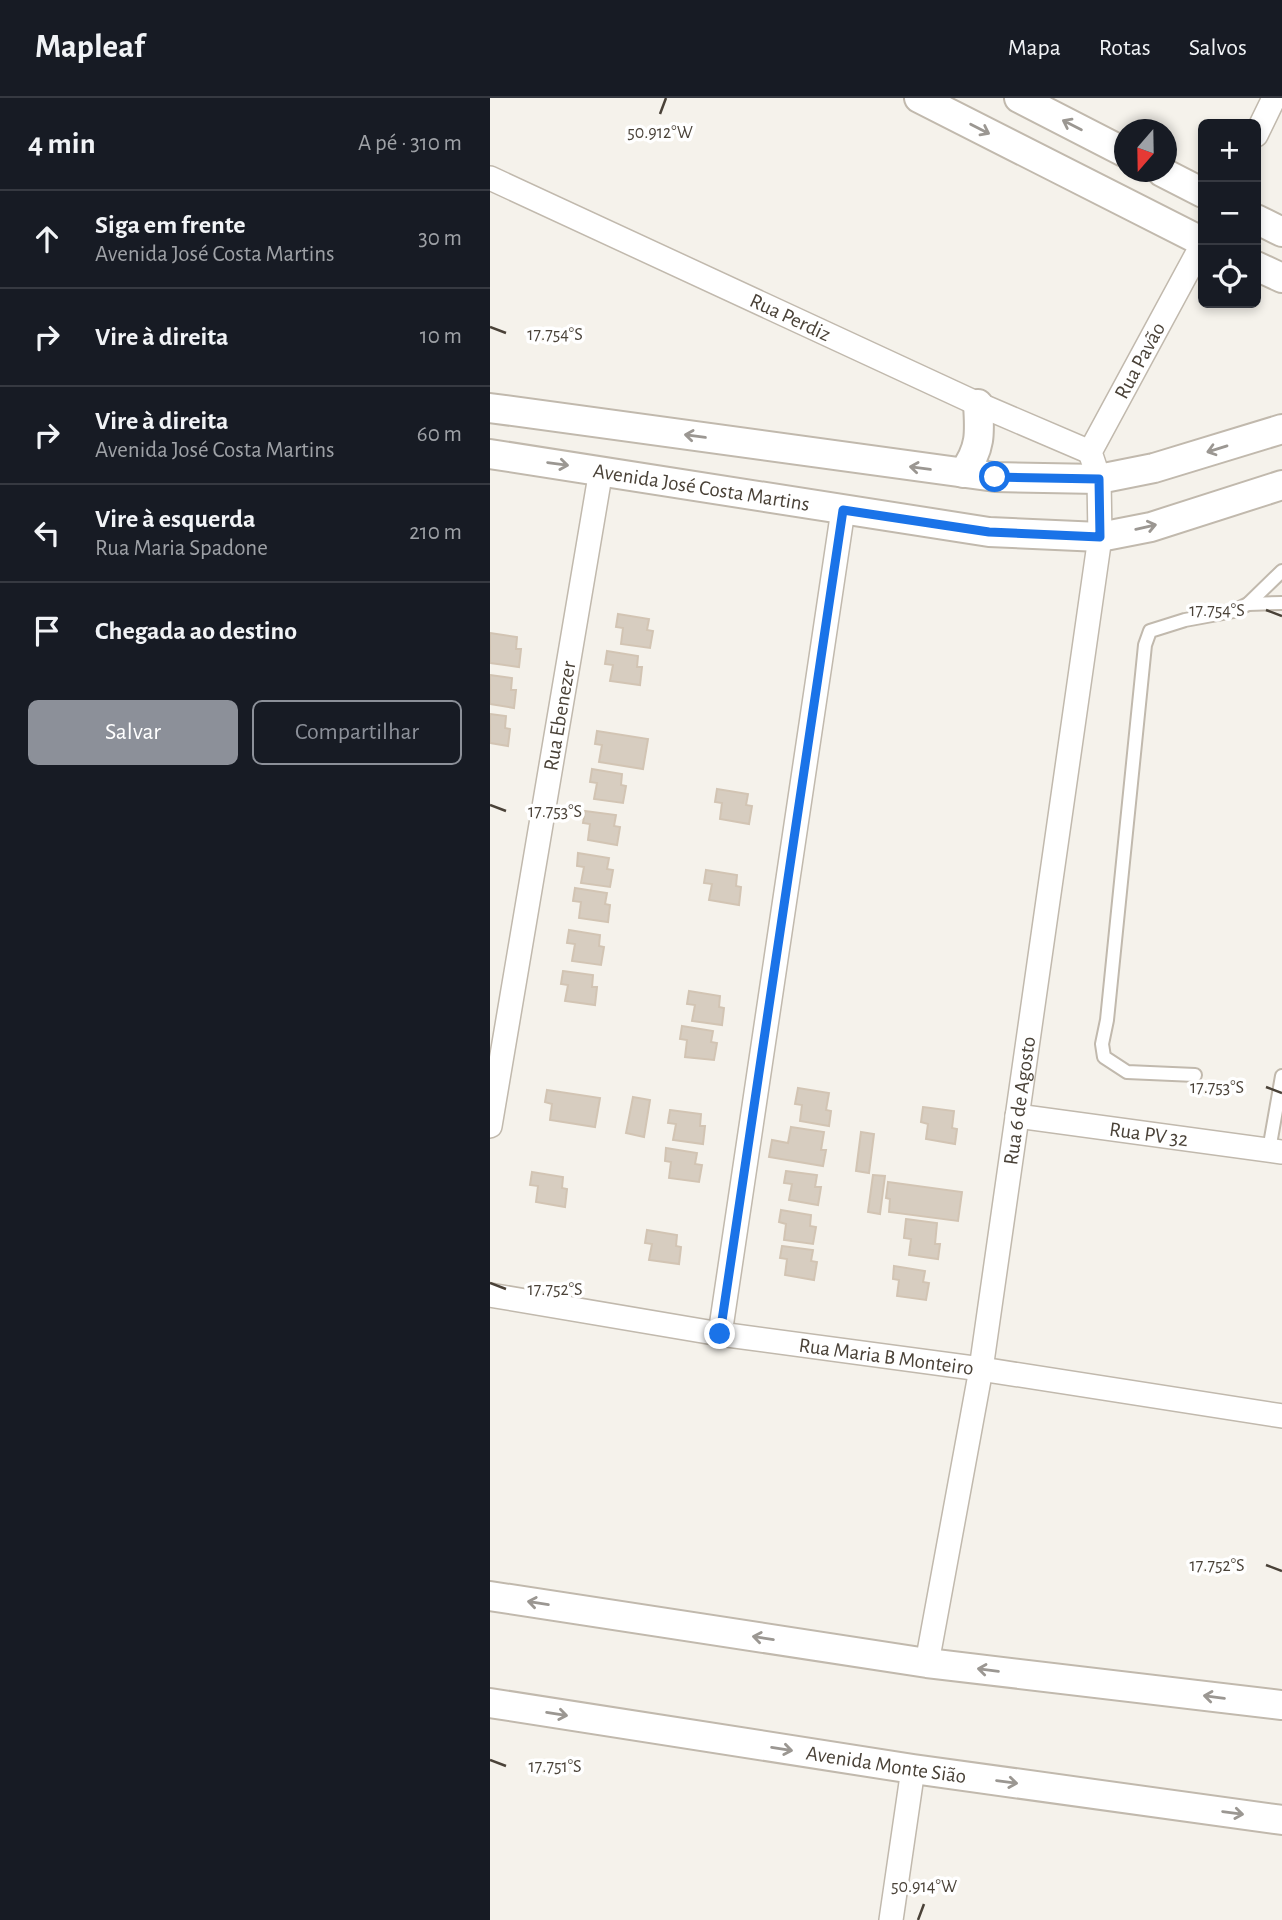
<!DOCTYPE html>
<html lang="pt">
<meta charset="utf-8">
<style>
body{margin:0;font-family:"Alegreya Sans",sans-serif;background:#20242c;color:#f1f3f6}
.controls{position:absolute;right:21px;top:21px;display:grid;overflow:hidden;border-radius:10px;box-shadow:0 4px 10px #0003}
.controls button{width:63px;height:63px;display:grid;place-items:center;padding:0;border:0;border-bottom:2px solid #363941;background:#171b24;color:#f1f3f6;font:35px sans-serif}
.compass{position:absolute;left:624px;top:21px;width:63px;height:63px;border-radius:50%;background:#171b24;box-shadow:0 4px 10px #0003;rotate:200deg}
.stop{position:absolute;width:21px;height:21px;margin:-16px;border:5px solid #1a73e8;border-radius:50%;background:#fff}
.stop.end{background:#1a73e8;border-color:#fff;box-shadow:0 2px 7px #0008}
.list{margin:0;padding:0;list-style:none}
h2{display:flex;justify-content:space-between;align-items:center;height:91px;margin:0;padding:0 28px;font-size:30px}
h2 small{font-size:23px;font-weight:400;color:#9ea1a6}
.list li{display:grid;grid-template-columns:46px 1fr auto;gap:21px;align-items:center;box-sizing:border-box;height:98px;padding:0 28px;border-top:2px solid #363941}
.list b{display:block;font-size:26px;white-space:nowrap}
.list p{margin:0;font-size:23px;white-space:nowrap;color:#9ea1a6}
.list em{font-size:23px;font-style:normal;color:#9ea1a6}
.actions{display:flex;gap:14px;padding:21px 28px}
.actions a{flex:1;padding:16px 0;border:2px solid #8c9099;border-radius:10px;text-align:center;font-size:24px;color:#8c9099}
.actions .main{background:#8c9099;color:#fff}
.icon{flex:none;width:38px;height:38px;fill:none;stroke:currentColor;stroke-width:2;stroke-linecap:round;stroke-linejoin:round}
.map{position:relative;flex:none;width:792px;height:1822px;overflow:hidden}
header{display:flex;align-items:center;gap:42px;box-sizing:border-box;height:98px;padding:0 35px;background:#171b24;border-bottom:2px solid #363941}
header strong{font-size:33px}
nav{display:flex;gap:38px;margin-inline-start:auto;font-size:24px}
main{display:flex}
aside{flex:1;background:#171b24}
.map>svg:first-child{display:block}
</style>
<header>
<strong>Mapleaf</strong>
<nav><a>Mapa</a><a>Rotas</a><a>Salvos</a></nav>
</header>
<main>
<aside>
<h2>4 min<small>A pé · 310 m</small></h2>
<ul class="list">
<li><svg class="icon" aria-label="ahead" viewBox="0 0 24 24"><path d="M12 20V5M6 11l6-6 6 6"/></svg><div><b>Siga em frente</b><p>Avenida José Costa Martins</p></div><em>30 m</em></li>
<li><svg class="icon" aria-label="right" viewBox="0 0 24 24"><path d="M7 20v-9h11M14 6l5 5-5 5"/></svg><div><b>Vire à direita</b></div><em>10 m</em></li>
<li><svg class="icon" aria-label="right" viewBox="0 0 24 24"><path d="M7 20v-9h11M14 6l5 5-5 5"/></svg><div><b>Vire à direita</b><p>Avenida José Costa Martins</p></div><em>60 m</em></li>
<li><svg class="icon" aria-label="left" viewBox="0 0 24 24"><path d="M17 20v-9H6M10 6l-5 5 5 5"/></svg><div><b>Vire à esquerda</b><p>Rua Maria Spadone</p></div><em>210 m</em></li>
<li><svg class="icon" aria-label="arrive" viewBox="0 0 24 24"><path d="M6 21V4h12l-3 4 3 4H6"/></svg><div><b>Chegada ao destino</b></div></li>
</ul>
<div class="actions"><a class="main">Salvar</a><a>Compartilhar</a></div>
</aside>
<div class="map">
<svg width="792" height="1822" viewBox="0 0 792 1822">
<rect width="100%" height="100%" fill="#f5f2eb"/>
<!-- building -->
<g fill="#d7cdc0" stroke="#d2c4b3" stroke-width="2">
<path d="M 128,516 L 159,521 L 157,532 L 163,533 L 160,550 L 131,546 L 133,530 L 126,529 Z"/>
<path d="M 0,535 L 27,539 L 26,551 L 31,551 L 29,569 L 0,565 Z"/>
<path d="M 117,553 L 148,558 L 147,569 L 152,569 L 150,587 L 120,583 L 123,567 L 115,566 Z"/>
<path d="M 0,577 L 22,580 L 21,592 L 26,592 L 24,610 L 0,606 Z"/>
<path d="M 0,616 L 16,618 L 15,630 L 20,631 L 18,648 L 0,645 Z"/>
<path d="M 107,633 L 158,641 L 153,671 L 109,664 L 112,647 L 105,646 Z"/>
<path d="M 102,671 L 132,676 L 131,687 L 136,688 L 133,705 L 104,701 L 107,685 L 100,684 Z"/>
<path d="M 227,691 L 258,696 L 256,707 L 262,708 L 259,726 L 230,721 L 232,705 L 225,704 Z"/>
<path d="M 95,713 L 126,717 L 124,728 L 130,729 L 127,747 L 98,742 L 100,726 L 93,725 Z"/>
<path d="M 88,755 L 119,760 L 117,771 L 123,772 L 120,789 L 91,785 L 94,769 L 87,768 Z"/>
<path d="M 216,772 L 247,777 L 246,788 L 251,789 L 249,807 L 219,802 L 222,786 L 214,785 Z"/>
<path d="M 85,790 L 117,795 L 115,806 L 120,807 L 118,824 L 89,820 L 91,804 L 83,803 Z"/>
<path d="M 79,832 L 110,837 L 109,848 L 114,849 L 111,867 L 82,863 L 85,846 L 77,845 Z"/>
<path d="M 73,873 L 103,877 L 102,889 L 107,889 L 105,907 L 75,903 L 78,887 L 71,886 Z"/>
<path d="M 199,893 L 230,898 L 229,909 L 234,910 L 232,927 L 202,923 L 205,907 L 197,906 Z"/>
<path d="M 192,928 L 223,933 L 221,944 L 227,945 L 224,962 L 195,959 L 197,942 L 190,941 Z"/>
<path d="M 308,990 L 339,995 L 336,1012 L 341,1013 L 339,1028 L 310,1023 L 312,1007 L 305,1006 Z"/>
<path d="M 57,992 L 110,1000 L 105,1029 L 60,1022 L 62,1006 L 55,1004 Z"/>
<path d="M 143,999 L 160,1002 L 154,1039 L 136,1035 Z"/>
<path d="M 433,1009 L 464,1013 L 462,1030 L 467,1031 L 465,1046 L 436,1041 L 438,1026 L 431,1024 Z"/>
<path d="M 180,1012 L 211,1016 L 210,1028 L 215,1028 L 213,1046 L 183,1042 L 186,1026 L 178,1025 Z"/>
<path d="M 301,1029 L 334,1034 L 331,1052 L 336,1052 L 333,1068 L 279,1059 L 282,1042 L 298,1045 Z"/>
<path d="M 371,1034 L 384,1036 L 379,1075 L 366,1073 Z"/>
<path d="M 176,1050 L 207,1055 L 205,1066 L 212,1067 L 209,1084 L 179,1080 L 181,1064 L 175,1063 Z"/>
<path d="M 296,1073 L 327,1077 L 325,1089 L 331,1089 L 328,1107 L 299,1102 L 302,1086 L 294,1085 Z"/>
<path d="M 42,1074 L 73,1079 L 72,1090 L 77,1091 L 75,1109 L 46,1104 L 48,1088 L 40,1087 Z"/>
<path d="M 383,1077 L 395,1078 L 390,1116 L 378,1114 Z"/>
<path d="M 398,1084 L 472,1094 L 468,1123 L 399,1114 L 400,1101 L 396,1100 Z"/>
<path d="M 291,1112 L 321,1117 L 320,1128 L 326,1129 L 323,1146 L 294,1142 L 296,1126 L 289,1124 Z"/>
<path d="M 416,1121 L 447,1125 L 445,1146 L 450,1146 L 448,1161 L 419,1157 L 421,1141 L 414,1140 Z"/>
<path d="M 157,1132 L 187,1137 L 186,1148 L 191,1149 L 189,1166 L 159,1162 L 162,1146 L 155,1145 Z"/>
<path d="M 292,1148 L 323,1152 L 321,1163 L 327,1164 L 324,1182 L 295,1177 L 297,1161 L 290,1160 Z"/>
<path d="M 404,1168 L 435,1173 L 433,1184 L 439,1185 L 436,1202 L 407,1198 L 409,1182 L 403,1181 Z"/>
</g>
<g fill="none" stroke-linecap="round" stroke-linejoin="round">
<!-- service casing -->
<g stroke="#c1b9ad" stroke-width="16">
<g id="service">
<path d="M 758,506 L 792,505"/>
<path d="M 705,977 L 637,974 L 614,959 L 612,946 L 617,922 L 655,547 L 660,533 L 695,522 L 744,513 L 758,506 L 792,473"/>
<path d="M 779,1052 L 792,978"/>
</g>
</g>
<!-- minor casing -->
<g stroke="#c1b9ad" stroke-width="26">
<g id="minor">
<path d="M 766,37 L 784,0"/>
<path id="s1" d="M 0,80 L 488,306 L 600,354"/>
<path id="s2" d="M 527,1018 L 792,1054"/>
<path id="s3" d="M 0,1028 L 111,372"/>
<path id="s4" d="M 0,1197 L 230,1236 L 491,1271 L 792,1318"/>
<path d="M 230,1236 L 353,412"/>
<path id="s5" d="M 437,1565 L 491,1271 L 610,439 L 609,381 L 600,354 L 713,145"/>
<path d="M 401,1822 L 423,1671"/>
</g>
</g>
<!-- tertiary casing -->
<g stroke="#c1b9ad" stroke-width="32">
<g id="tertiary">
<path d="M 429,0 L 713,144"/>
<path d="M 529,0 L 634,54"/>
<path d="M 672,74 L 713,95"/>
<path d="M 766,121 L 792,134"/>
<path d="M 766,168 L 792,180"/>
<path d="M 0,310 L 505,379 L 609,381 L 664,370 L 792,331"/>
<path id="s6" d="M 0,356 L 499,434 L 610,439 L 661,429 L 792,387"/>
<path d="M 473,375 C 491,351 490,335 488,306"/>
<path d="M 0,1498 L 437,1565 L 792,1607"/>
<path id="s7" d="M 0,1605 L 423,1671 L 792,1722"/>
</g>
</g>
<!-- service -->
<use href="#service" stroke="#fff" stroke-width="12"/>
<!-- minor -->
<use href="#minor" stroke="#fff" stroke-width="23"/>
<!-- tertiary -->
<use href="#tertiary" stroke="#fff" stroke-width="28"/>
</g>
<!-- one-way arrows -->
<defs><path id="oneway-shaft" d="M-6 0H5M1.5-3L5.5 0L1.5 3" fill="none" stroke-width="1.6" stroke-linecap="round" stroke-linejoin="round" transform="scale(1.75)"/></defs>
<g stroke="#9b9792">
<use href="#oneway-shaft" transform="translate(582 27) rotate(-153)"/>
<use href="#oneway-shaft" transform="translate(490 31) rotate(27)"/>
<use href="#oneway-shaft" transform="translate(205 338) rotate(-172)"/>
<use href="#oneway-shaft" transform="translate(727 351) rotate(163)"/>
<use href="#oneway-shaft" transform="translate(68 366) rotate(8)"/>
<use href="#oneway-shaft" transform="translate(430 370) rotate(-172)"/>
<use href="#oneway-shaft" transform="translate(656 429) rotate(-13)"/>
<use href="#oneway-shaft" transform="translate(48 1505) rotate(-171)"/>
<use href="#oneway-shaft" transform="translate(273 1540) rotate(-171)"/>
<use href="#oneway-shaft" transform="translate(498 1572) rotate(-173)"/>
<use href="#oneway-shaft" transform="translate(724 1599) rotate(-173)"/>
<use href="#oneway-shaft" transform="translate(67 1616) rotate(9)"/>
<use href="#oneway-shaft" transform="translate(292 1651) rotate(9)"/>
<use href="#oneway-shaft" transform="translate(517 1684) rotate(8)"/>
<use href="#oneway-shaft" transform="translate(743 1715) rotate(8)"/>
</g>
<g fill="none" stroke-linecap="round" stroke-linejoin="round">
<!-- route -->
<path stroke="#1a73e8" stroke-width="9" d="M 230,1236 L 353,412 L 499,434 L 610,439 L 609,381 L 505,379"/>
</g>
<!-- ticks -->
<path fill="none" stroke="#4a4238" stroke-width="2.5" d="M 170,16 L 176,0M 0,229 L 16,235M 776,512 L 792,518M 0,707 L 16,713M 776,989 L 792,995M 0,1185 L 16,1191M 776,1467 L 792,1473M 0,1662 L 16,1668M 428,1822 L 434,1806"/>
<g text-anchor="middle" stroke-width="7" stroke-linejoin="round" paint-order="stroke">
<!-- street labels -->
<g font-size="21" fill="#4a4238" stroke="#fff">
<text dy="7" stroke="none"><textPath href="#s1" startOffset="331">Rua Perdiz</textPath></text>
<text dy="7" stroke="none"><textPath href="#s5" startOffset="1330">Rua Pavão</textPath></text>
<text dy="7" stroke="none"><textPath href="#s6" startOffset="214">Avenida José Costa Martins</textPath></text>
<text dy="7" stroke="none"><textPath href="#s3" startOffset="416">Rua Ebenezer</textPath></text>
<text dy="7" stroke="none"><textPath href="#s5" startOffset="570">Rua 6 de Agosto</textPath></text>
<text dy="7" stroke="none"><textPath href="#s2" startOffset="133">Rua PV 32</textPath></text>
<text dy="7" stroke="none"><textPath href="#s4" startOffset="401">Rua Maria B Monteiro</textPath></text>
<text dy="7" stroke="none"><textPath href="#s7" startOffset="401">Avenida Monte Sião</textPath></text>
</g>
</g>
<g font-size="18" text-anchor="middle" fill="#4a4238" stroke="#fff" stroke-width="7" stroke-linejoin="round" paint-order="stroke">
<text x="170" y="40">50.912°W</text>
<text x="65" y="242">17.754°S</text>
<text x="727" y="518">17.754°S</text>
<text x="65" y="719">17.753°S</text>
<text x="727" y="995">17.753°S</text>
<text x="65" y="1197">17.752°S</text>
<text x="727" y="1473">17.752°S</text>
<text x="65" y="1674">17.751°S</text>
<text x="434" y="1794">50.914°W</text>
</g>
</svg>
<div class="controls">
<button>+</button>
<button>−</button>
<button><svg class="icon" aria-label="locate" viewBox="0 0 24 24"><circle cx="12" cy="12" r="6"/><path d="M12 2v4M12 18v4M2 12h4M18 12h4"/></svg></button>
</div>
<svg class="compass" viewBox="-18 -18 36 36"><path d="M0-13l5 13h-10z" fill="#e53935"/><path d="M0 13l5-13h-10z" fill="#9ea1a6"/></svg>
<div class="stop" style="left:505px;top:379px"></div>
<div class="stop end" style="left:230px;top:1236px"></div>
</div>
</main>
